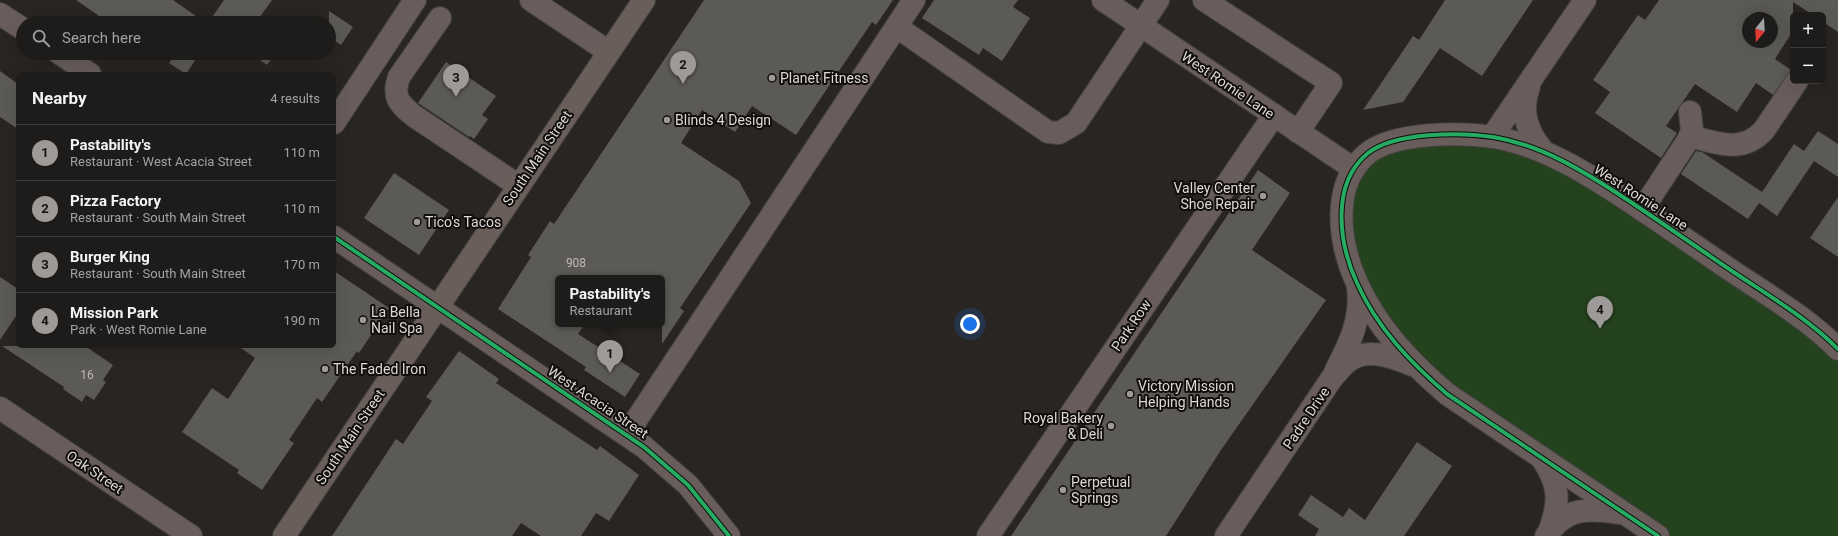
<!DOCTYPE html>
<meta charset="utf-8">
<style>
body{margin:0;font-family:Roboto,sans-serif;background:#262523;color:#f1f3f6}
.controls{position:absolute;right:12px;top:12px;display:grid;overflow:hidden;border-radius:6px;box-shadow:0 4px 16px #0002}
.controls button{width:36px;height:36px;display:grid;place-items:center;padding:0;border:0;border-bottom:1px solid #3c3a39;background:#1e1c1a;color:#f1f3f6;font:20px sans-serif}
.compass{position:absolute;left:1742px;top:12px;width:36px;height:36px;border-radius:50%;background:#1e1c1a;box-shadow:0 4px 16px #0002;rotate:198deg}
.you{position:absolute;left:970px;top:324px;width:14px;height:14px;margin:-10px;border:3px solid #fff;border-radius:50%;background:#1a73e8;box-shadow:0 0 0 6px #1a73e833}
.badge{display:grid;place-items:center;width:26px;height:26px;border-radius:50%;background:#9e9a98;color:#111;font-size:13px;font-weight:700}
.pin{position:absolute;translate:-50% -33px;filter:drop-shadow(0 1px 2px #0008)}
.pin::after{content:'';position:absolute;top:21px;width:14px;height:12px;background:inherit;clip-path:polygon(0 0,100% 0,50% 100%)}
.popup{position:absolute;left:555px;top:275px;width:110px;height:52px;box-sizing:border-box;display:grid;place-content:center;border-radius:6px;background:#1e1c1a;filter:drop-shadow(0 1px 3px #0005);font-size:13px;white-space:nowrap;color:#a1a1a2}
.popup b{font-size:15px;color:#f1f3f6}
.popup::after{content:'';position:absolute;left:50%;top:100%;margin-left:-8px;border:8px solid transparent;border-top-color:#1e1c1a}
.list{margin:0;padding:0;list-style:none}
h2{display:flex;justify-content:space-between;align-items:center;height:52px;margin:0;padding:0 16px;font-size:17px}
h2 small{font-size:13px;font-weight:400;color:#a1a1a2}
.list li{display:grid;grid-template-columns:26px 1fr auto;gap:12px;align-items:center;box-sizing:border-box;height:56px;padding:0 16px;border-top:1px solid #3c3a39}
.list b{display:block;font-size:15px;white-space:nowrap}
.list p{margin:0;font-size:13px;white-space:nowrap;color:#a1a1a2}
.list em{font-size:13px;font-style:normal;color:#a1a1a2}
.icon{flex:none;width:22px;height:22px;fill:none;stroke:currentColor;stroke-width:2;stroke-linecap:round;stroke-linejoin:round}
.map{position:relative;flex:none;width:1838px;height:536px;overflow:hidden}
.search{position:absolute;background:#1e1c1a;box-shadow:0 4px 16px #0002;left:16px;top:16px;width:320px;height:44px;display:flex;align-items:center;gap:10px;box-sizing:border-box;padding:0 14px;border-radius:22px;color:#a1a1a2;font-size:15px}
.panel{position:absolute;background:#1e1c1a;box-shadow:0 4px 16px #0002;left:16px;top:72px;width:320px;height:276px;border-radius:6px}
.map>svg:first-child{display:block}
</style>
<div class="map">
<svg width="1838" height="536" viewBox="0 0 1838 536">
<rect width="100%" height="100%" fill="#282522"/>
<!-- green -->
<path fill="#25421f" d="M 1415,136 L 1545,153 L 1838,349 L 1838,536 L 1658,536 L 1447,394 L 1357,284 L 1348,181 L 1392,142 Z"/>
<!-- building -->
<g fill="#5c5a57" fill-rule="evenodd">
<path d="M 76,0 L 173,0 L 206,23 L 109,23 Z"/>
<path d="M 224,0 L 272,0 L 257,21 L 260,23 L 208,23 Z"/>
<path d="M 704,0 L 893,0 L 876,25 L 872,22 L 796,135 L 752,106 L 735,132 L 702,110 L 681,143 L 739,181 L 751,203 L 680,308 L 684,311 L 662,344 L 662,278 L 558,278 L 558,324 L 585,324 L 578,334 L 640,374 L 625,397 L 584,370 L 586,367 L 498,309 L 531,257 L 528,255 L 550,221 L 554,224 Z"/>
<path d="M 934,0 L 1018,0 L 1013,7 L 1030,18 L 1002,61 L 983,48 L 979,55 L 922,18 Z"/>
<path d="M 1445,0 L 1533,0 L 1482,76 L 1440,48 L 1403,102 L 1363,110 L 1413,36 L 1419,40 Z"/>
<path d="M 1659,0 L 1838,0 L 1838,32 L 1823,22 L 1823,15 L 1813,15 L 1793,2 L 1793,31 L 1775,59 L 1791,70 L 1773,95 L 1756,83 L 1737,112 L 1695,84 L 1666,126 L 1677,133 L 1661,158 L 1595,113 L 1610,92 L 1593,80 L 1638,15 L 1645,20 ZM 1748,18 L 1772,18 L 1772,42 L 1748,42 Z"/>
<path d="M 329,11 L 353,27 L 341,45 L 329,37 Z"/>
<path d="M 164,53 L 200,53 L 186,74 L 169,63 L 172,59 Z"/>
<path d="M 250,53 L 276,53 L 267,65 Z"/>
<path d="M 446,62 L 496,96 L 482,115 L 488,119 L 474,139 L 470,136 L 469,137 L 418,103 Z"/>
<path d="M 0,71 L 18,84 L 18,129 L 0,117 Z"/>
<path d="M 1818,131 L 1838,144 L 1838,177 L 1814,161 L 1777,216 L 1759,203 L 1748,219 L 1681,174 L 1696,151 L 1702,152 L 1762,192 L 1794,144 L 1804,151 Z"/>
<path d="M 1258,170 L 1290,193 L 1252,250 L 1326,300 L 1221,450 L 1166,536 L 1011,536 Z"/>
<path d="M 394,173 L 449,210 L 419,255 L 364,218 Z"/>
<path d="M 1838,197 L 1838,257 L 1810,238 Z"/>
<path d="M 334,271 L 389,308 L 359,353 L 357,351 L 322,402 L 317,398 L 289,440 L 294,443 L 262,490 L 237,473 L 239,470 L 182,432 L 212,388 L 228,399 L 255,358 L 238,346 L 334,346 Z"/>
<path d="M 0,277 L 18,289 L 18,313 L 0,340 Z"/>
<path d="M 2,346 L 85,346 L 113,365 L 103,380 L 106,382 L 94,400 L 86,395 L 82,402 L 63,389 L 64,387 Z"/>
<path d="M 459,351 L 499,379 L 496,383 L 597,450 L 600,446 L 639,475 L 609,521 L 596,513 L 581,536 L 541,536 L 521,523 L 512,536 L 332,536 L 396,439 L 403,444 L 432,401 L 426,397 Z"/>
<path d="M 1417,442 L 1452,466 L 1404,536 L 1315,536 L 1319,529 L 1298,515 L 1311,495 L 1343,517 L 1349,508 L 1365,520 Z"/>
</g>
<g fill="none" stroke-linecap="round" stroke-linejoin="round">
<!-- minor casing -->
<g stroke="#444240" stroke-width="24">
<g id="minor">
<path d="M 531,0 L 609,52"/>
<path d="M 1103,0 L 1354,169"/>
<path d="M 1204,0 L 1331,83 L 1298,132"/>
<path d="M 0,14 L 23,29"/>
<path d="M 440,18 L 399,77 C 392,97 399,104 414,116 L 519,186"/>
<path d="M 897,27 L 1048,132 L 1059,133 L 1076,123 L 1158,0"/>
<path d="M 59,53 L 90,74"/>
<path d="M 1529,87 C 1519,112 1528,134 1545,153"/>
<path d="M 334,123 L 415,0"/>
<path d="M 1690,136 C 1716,143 1743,154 1764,130 L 1797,81"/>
<path d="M 1492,137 L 1585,0"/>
<path d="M 1642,210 L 1688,140 L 1692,131 L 1690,112"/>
<path d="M 334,237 L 644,447 L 688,485 L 729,536"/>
<path d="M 1336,370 C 1350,343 1362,318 1358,287"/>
<path d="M 0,408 L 191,536"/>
<path d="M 627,434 L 914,0"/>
<path d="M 1543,460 C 1560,486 1560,503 1549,532"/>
<path d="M 988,536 L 1274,115"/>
<path d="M 1226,536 L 1332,378 C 1337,373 1341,367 1347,362 C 1366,347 1392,356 1412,365"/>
<path d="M 1546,536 C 1566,507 1588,508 1619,513"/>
<path d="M 1658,536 L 1447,394 C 1411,363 1377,328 1357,283 C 1339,244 1330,184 1368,153 C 1395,132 1461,132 1493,137 C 1542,145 1585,172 1626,199 C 1661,222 1695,246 1729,269 C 1766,294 1806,317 1838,349"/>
</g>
</g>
<!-- major casing -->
<g stroke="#444240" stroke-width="24">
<path id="major" d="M 284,536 L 644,0"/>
</g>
<!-- minor -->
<use href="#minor" stroke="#685d5a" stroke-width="22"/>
<!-- major -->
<use href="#major" stroke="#695e5a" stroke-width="22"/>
<!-- cycleway casing -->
<g stroke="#100e0c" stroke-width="6">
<g id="cycleway">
<path d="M 334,237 L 644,447 L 688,485 L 729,536"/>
<path d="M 1658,536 L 1447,394 C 1411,363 1377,328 1357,283 C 1339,244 1330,184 1368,153 C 1395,132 1461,132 1493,137 C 1542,145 1585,172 1626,199 C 1661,222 1695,246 1729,269 C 1766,294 1806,317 1838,349"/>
</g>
</g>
<!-- cycleway -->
<use href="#cycleway" stroke="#26ab63" stroke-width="4"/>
</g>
<!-- markers -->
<g fill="#9e9a98" stroke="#100e0c" stroke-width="1.5">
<circle cx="772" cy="78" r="4"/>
<circle cx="667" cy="120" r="4"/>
<circle cx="1263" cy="196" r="4"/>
<circle cx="417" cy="222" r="4"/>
<circle cx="363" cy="320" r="4"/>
<circle cx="325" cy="369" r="4"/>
<circle cx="1130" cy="394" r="4"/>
<circle cx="1111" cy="426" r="4"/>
<circle cx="1063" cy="490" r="4"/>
</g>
<g text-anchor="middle" stroke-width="4" stroke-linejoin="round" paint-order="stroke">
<!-- number labels -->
<g font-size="12" fill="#beb9b7">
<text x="576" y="267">908</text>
<text x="87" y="379">16</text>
</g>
<!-- poi labels -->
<g font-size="14" fill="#ded9d7" stroke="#100e0c" text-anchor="start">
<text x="780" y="83">Planet Fitness</text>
<text x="675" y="125">Blinds 4 Design</text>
<text x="1255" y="193" text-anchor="end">Valley Center<tspan x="1255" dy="16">Shoe Repair</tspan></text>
<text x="425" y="227">Tico's Tacos</text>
<text x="371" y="317">La Bella<tspan x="371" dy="16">Nail Spa</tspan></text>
<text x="333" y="374">The Faded Iron</text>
<text x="1138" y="391">Victory Mission<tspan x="1138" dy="16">Helping Hands</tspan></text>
<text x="1103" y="423" text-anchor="end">Royal Bakery<tspan x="1103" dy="16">&amp; Deli</tspan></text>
<text x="1071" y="487">Perpetual<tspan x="1071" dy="16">Springs</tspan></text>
</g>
<!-- street labels -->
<g font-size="14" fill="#ded9d7" stroke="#100e0c">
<text transform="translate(1228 85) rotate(34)" y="5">West Romie Lane</text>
<text transform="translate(537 158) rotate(-56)" y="5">South Main Street</text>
<text transform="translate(1641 197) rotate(33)" y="5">West Romie Lane</text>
<text transform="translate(1131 325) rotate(-56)" y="5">Park Row</text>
<text transform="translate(598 402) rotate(34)" y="5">West Acacia Street</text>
<text transform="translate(1306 418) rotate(-56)" y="5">Padre Drive</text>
<text transform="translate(350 437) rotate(-56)" y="5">South Main Street</text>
<text transform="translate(95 472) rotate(34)" y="5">Oak Street</text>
</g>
</g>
</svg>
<div class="controls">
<button>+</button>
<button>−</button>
</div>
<svg class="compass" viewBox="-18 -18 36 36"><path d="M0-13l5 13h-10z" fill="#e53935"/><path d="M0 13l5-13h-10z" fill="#a1a1a2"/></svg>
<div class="you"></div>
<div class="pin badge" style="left:610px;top:373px">1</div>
<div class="popup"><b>Pastability's</b>Restaurant</div>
<div class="pin badge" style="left:683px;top:84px">2</div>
<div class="pin badge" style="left:456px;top:97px">3</div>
<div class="pin badge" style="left:1600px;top:329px">4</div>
<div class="search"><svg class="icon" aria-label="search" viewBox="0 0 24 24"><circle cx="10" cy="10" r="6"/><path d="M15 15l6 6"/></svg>Search here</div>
<section class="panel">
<h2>Nearby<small>4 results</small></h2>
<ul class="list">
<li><span class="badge">1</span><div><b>Pastability's</b><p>Restaurant · West Acacia Street</p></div><em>110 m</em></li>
<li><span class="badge">2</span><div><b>Pizza Factory</b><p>Restaurant · South Main Street</p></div><em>110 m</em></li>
<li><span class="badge">3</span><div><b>Burger King</b><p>Restaurant · South Main Street</p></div><em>170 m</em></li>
<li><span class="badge">4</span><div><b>Mission Park</b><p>Park · West Romie Lane</p></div><em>190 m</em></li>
</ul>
</section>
</div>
